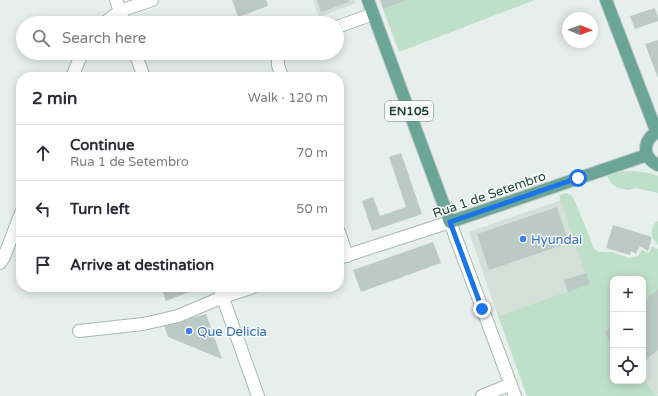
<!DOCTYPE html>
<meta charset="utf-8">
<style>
body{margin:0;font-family:"Varela Round",sans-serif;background:#f7f7f7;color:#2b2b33}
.controls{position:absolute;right:12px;bottom:12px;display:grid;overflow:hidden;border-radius:8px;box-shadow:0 2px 10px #0003}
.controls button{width:36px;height:36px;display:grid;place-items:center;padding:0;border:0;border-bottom:1px solid #e1e1e2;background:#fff;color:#2b2b33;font:20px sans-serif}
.compass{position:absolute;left:562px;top:12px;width:36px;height:36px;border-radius:50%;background:#fff;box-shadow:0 2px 10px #0003;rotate:91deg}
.stop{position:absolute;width:12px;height:12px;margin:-9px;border:3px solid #1a73e8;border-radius:50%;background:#fff}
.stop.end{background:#1a73e8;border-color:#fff;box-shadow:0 1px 4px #0008}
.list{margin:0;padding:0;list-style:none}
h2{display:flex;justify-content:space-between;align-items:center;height:52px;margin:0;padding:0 16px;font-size:17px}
h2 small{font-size:13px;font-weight:400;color:#7c7c81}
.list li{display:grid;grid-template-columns:26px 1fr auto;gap:12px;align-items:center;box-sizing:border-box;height:56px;padding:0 16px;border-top:1px solid #e1e1e2}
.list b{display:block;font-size:15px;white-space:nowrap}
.list p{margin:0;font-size:13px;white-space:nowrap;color:#7c7c81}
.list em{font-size:13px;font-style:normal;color:#7c7c81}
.icon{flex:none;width:22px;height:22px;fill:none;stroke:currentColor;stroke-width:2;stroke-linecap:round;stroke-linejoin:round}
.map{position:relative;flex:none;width:658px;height:396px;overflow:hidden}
.search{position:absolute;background:#fff;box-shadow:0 2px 10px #0003;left:16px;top:16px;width:328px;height:44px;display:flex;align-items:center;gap:10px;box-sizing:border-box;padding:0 14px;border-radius:22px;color:#7c7c81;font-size:15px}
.panel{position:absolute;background:#fff;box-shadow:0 2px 10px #0003;left:16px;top:72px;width:328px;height:220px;border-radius:16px}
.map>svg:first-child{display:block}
</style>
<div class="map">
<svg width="658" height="396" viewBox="0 0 658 396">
<rect width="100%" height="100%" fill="#e6efeb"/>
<!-- built -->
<g fill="#d4dfda">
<path d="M 313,0 L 355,0 L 356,3 L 319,17 Z"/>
<path d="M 561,200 L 590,284 L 498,316 L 469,232 Z"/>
<path d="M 658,289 L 658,395 L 643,379 L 643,301 Z"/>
</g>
<!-- green -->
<g fill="#bfe0c8">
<path d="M 407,0 L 535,0 L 399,52 L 383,9 Z"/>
<path d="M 632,171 L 650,173 L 658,176 L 658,193 L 635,188 L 629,190 L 618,188 L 612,184 L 607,176 L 620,172 Z"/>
<path d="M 566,193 L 571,195 L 574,199 L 594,248 L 598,252 L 612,252 L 629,258 L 638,256 L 642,250 L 649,253 L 652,246 L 658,249 L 658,289 L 643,301 L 643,279 L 613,279 L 613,325 L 604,333 L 613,345 L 613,381 L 643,381 L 643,379 L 658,396 L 527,396 L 498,316 L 589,284 L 559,195 Z"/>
<path d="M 658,221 L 658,245 C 653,241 650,233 653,226 C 654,224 656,222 658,221 Z"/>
</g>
<!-- building -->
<g fill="#bbcac4">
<path d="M 232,0 L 266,0 L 268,6 L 238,17 Z"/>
<path d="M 317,0 L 349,0 L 349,2 L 321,12 Z"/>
<path d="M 380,0 L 407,0 L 383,9 Z"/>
<path d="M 655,8 L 658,18 L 658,21 L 635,29 L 630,16 Z"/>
<path d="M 658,40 L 658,78 L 645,44 Z"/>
<path d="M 401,153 L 422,214 L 372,231 L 362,201 L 373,197 L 380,216 L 406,207 L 389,157 Z"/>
<path d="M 557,207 L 569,243 L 489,270 L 477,234 Z"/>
<path d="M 613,225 L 652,237 L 648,251 L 640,246 L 636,254 L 631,251 L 630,255 L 606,248 Z"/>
<path d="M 433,242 L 441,263 L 361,292 L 353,270 Z"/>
<path d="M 586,273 L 590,284 L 568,292 L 564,280 Z"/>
<path d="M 161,287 L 202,287 L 166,301 Z"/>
<path d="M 658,289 L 658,350 L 646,360 L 643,356 L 643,301 Z"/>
<path d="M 206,314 L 222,359 L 168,337 L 164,325 Z"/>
<path d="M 613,325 L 613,345 L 604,333 Z"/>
</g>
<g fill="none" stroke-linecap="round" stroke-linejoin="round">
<!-- minor casing -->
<g stroke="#a8b8b2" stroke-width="14">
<g id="minor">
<path d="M 116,0 L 124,23"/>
<path d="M 104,23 L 120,11 L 152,0"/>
<path d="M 337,27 L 373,14"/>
<path d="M 135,53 L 144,77"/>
<path d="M 278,53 L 278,65 L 282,77"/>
<path d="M 72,77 L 82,53"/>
<path d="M 339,232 L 347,256"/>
<path d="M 339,258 L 450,222 L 515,396"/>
<path d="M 0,263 L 4,257 L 21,213"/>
<path d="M 219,287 L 258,396"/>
<path d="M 79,331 L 143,324 L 178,316 L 223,297 L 253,287"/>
<path d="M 482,396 L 511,384"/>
</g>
</g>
<!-- major casing -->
<g stroke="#c2cac8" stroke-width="14">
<g id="major">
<path d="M 368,0 L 450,222 L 647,155"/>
<path d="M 606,0 L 657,133"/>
<path d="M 658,132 C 642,139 642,158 658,165"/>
</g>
</g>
<!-- minor -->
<use href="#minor" stroke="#fff" stroke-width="12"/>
<!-- major -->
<use href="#major" stroke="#6aa596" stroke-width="12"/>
</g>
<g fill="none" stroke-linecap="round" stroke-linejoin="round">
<!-- route -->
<path stroke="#1a73e8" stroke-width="5" d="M 482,309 L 450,222 L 578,178"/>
</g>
<!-- markers -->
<g fill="#3f7fe0" stroke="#f7fbf9" stroke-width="1.5">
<circle cx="523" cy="239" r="4"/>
<circle cx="189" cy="331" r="4"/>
</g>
<g text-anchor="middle" stroke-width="3" stroke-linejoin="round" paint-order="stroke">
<!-- shield labels -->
<rect fill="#f7fbf9" stroke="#637a73" stroke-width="1" x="385" y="101" width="48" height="20" rx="3"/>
<g font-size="12" font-weight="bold" fill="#24423a">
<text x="409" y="115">EN105</text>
</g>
<!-- street labels -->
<g font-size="13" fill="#24423a" stroke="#f7fbf9">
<text transform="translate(489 194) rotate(-19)" y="5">Rua 1 de Setembro</text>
</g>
<!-- shop labels -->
<g font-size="13" fill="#366cbe" stroke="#f7fbf9" text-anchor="start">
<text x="531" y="244">Hyundai</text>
<text x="197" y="336">Que Delicia</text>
</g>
</g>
</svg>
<div class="controls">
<button>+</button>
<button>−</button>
<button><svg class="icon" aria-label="locate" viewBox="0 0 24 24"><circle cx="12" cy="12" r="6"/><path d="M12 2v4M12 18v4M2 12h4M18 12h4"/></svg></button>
</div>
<svg class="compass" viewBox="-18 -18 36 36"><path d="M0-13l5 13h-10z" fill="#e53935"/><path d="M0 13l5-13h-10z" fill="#7c7c81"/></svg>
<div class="stop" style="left:578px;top:178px"></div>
<div class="stop end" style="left:482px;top:309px"></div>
<div class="search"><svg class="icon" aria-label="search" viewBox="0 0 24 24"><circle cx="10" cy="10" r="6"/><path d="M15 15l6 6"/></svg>Search here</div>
<section class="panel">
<h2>2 min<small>Walk · 120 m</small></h2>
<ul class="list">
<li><svg class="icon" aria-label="ahead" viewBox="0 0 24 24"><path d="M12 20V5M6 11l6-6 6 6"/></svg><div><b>Continue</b><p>Rua 1 de Setembro</p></div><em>70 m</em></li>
<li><svg class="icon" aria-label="left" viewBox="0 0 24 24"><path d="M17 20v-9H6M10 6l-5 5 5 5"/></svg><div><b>Turn left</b></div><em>50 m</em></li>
<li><svg class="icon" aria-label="arrive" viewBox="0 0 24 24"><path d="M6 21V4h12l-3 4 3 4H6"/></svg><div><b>Arrive at destination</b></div></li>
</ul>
</section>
</div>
